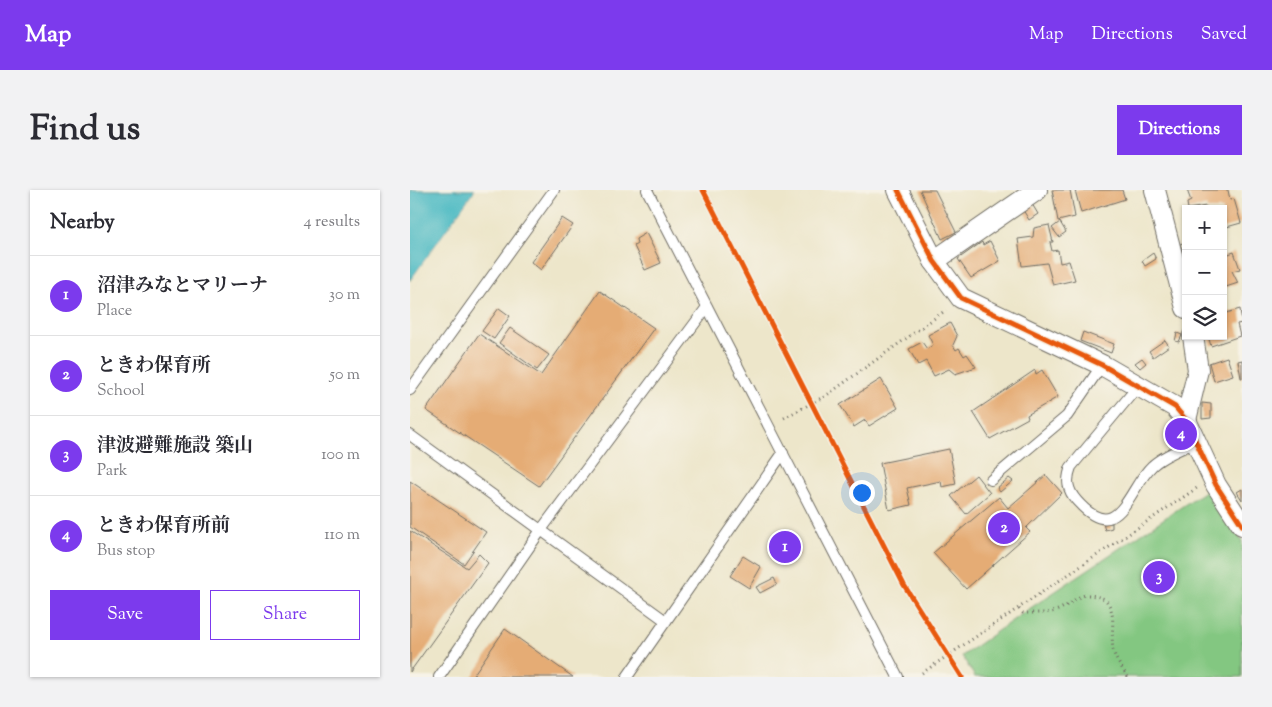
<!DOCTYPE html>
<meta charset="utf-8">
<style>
body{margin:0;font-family:"Sorts Mill Goudy","Noto Serif JP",serif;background:#f2f2f3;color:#2b2b33}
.controls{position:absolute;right:15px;top:15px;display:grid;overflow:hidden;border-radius:0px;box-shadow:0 1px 4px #0004}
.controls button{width:45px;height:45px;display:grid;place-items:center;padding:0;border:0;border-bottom:1px solid #e1e1e2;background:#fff;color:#2b2b33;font:25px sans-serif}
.you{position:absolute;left:451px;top:302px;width:18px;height:18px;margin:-12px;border:4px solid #fff;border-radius:50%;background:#1a73e8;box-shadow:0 0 0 8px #1a73e833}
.badge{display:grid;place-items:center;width:32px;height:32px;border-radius:50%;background:#7c3aed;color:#fff;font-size:16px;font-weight:700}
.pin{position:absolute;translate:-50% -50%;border:2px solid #fff;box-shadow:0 1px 5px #0006}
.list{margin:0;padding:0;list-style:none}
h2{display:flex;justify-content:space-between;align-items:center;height:65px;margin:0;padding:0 20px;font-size:21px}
h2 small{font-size:16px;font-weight:400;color:#7c7c81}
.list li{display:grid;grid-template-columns:32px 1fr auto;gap:15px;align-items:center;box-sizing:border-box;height:80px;padding:0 20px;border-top:1px solid #e1e1e2}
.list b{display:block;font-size:19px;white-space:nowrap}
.list p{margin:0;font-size:16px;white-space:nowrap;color:#7c7c81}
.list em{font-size:16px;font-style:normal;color:#7c7c81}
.actions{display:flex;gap:10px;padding:15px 20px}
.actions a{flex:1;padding:11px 0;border:1px solid #7c3aed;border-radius:0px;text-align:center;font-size:18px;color:#7c3aed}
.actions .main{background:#7c3aed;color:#fff}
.icon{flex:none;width:28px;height:28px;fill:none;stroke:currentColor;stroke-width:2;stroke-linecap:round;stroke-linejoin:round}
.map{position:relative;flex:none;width:832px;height:487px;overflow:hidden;border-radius:0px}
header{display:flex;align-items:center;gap:30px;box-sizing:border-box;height:70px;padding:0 25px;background:#7c3aed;color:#fff}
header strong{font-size:24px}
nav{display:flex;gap:28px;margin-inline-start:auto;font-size:18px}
.intro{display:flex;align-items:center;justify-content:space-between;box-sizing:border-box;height:120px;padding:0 30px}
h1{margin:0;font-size:35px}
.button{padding:12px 22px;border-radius:0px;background:#7c3aed;color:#fff;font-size:18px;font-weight:700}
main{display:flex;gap:30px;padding:0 30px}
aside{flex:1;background:#fff;border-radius:0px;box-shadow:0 1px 4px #0004}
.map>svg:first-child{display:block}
</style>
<header>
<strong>Map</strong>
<nav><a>Map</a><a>Directions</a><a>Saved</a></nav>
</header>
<div class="intro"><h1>Find us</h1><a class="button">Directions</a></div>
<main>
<aside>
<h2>Nearby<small>4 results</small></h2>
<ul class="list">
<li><span class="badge">1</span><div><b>沼津みなとマリーナ</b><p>Place</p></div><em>30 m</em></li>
<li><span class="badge">2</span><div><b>ときわ保育所</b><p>School</p></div><em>50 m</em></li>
<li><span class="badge">3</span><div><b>津波避難施設 築山</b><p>Park</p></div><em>100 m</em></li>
<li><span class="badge">4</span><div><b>ときわ保育所前</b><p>Bus stop</p></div><em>110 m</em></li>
</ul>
<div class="actions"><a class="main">Save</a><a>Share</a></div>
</aside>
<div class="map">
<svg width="832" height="487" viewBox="0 0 832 487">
<rect width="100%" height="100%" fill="#f7f3e8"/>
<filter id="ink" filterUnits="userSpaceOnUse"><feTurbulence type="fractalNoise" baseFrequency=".02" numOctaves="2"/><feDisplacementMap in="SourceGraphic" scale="10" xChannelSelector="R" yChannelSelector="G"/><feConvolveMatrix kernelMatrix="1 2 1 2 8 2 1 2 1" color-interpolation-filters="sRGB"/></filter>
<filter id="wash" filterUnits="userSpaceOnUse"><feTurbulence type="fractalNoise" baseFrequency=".0096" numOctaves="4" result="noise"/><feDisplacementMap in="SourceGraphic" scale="20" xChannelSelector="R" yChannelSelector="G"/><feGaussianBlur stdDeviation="1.12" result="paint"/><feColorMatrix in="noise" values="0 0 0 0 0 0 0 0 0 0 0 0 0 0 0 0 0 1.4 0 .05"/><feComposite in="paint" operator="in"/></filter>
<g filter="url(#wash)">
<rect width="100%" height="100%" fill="#ede6ca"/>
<!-- green -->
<path fill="#83c781" stroke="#577956" d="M 798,299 L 832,351 L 832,487 L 565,487 L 552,466 L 613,423 Z"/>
<!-- water -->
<path fill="#4bbac3" stroke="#3b7277" d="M 0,0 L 65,0 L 0,91 Z"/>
<!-- pier -->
<path fill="#ede6ca" d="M 65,0 L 67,1 L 0,94 L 0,91 Z"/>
<g id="blocks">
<!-- building -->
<g fill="#e5ac74">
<path d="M 510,0 L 525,0 L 546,42 L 532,49 Z"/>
<path d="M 642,0 L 660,0 L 665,27 L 648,31 Z"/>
<path d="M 665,0 L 712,0 L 715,9 L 671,23 Z"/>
<path d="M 777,0 L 818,0 L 820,10 L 824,9 L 831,33 L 813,38 L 813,19 L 797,19 L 796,16 L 778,19 L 777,13 L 781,11 Z"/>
<path d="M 622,14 L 628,24 L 619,30 L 613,20 Z"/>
<path d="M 152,28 L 163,35 L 131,80 L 121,72 Z"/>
<path d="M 650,32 L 656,42 L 649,47 L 642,38 Z"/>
<path d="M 639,35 L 643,52 L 640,52 L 642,61 L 648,60 L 650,73 L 659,71 L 665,90 L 643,95 L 637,73 L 612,76 L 608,49 L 623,47 L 624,38 Z"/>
<path d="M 236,43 L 251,73 L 235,80 L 224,56 L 227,54 L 226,49 Z"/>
<path d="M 580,51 L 590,71 L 561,88 L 548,69 L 572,52 L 573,55 Z"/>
<path d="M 775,52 L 776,61 L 773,62 L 770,54 Z"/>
<path d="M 824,62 L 830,79 L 822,81 L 828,93 L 813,98 L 813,66 Z"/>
<path d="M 743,63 L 746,69 L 735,76 L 732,71 Z"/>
<path d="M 190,101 L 244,138 L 129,296 L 16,220 L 69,144 L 131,185 Z"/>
<path d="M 89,118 L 100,126 L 84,149 L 72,141 Z"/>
<path d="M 830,119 L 832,133 L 827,134 L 830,146 L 801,156 L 798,146 L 813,146 L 813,124 Z"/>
<path d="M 540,133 L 547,146 L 543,155 L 546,160 L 549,158 L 554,166 L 557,164 L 566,177 L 545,184 L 539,179 L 524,186 L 516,171 L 508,175 L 499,159 L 512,152 L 517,159 L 523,155 L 518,145 Z"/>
<path d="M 100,138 L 139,165 L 127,180 L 89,153 Z"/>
<path d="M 673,142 L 704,154 L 701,163 L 670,151 Z"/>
<path d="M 767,143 L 772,145 L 769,152 L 765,151 Z"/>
<path d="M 755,150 L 759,156 L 743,167 L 739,161 Z"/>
<path d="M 817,167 L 823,185 L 804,191 L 799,173 Z"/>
<path d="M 732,168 L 736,173 L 730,178 L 725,173 Z"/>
<path d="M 832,170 L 832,188 L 831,188 L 828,171 Z"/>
<path d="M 625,180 L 626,184 L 632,180 L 648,207 L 617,225 L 618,228 L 580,249 L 563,222 Z"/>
<path d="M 471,189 L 488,218 L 459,236 L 455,230 L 444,237 L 430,215 Z"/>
<path d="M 792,213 L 801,214 L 801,228 L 792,229 Z"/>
<path d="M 539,259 L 546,294 L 532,297 L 531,291 L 497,298 L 501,315 L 479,320 L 470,273 Z"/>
<path d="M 566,285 L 580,303 L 556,324 L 541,306 Z"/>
<path d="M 636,285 L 652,303 L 616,338 L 620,342 L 556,399 L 523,363 L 589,307 L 598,318 Z"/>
<path d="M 599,288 L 603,291 L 590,302 L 587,298 Z"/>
<path d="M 0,291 L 76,342 L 54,374 L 0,337 Z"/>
<path d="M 832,299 L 832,310 L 827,302 Z"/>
<path d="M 702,333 L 702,338 L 695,340 L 693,334 Z"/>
<path d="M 0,341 L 57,378 L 69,364 L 78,373 L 0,482 Z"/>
<path d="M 378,341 L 390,364 L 373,373 L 361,349 Z"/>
<path d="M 333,366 L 351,377 L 339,398 L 320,386 Z"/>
<path d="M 364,388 L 367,394 L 350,403 L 346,397 Z"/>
<path d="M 95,439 L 163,487 L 62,487 Z"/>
</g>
</g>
</g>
<g filter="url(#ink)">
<use href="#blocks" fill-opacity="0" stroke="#6f6c63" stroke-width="1"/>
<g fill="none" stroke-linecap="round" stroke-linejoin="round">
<!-- lane casing -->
<g stroke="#6f6c63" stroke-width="12">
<g id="lane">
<path d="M 237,0 L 488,487"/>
<path d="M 729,195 L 661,277 C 656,290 657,300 667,311 C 709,358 718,298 742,276 C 753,265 772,259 785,252"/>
<path d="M 0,200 L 144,0"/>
<path d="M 0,245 L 256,431"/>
<path d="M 581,290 L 657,226 L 692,175"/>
<path d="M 29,487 L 131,340 L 297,117"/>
<path d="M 217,487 L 373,263"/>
</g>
</g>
<!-- street casing -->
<g stroke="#6f6c63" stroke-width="22">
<g id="street">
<path d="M 488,0 L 524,71 L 551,108 L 692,175 L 765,217 L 776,230 L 806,295 L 832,335"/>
<path d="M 745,0 L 776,118"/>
<path d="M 524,71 L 627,0"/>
<path d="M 776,230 L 788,180 L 783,146"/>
</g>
</g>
<!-- path -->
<g stroke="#6f6c63" stroke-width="3" stroke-dasharray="1 4" stroke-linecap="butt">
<path d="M 374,228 L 417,205 L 536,120"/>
<path d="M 609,419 L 613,423 C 624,423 638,424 648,420 C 670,410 667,399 695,409 C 708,424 700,441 703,459 C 705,470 712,478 718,487"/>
<path d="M 512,483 L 787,298"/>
</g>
<!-- lane -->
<use href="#lane" stroke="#fff" stroke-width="10"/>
<!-- street -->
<use href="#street" stroke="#fff" stroke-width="20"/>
<!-- cycleway casing -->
<g stroke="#f7f3e8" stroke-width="8">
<g id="cycleway">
<path d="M 293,0 L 494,395 L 552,487"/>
<path d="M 488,0 L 524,71 L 551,108 L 692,175 L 765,217 L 776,230 L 806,295 L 832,335"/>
</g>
</g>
<!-- cycleway -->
<use href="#cycleway" stroke="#e8590c" stroke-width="5"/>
</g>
</g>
</svg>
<div class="controls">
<button>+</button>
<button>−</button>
<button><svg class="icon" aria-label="layers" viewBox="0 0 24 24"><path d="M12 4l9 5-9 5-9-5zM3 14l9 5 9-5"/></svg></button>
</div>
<div class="you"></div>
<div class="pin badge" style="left:375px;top:357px">1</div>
<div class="pin badge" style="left:594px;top:338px">2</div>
<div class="pin badge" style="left:749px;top:387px">3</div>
<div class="pin badge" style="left:771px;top:244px">4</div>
</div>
</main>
